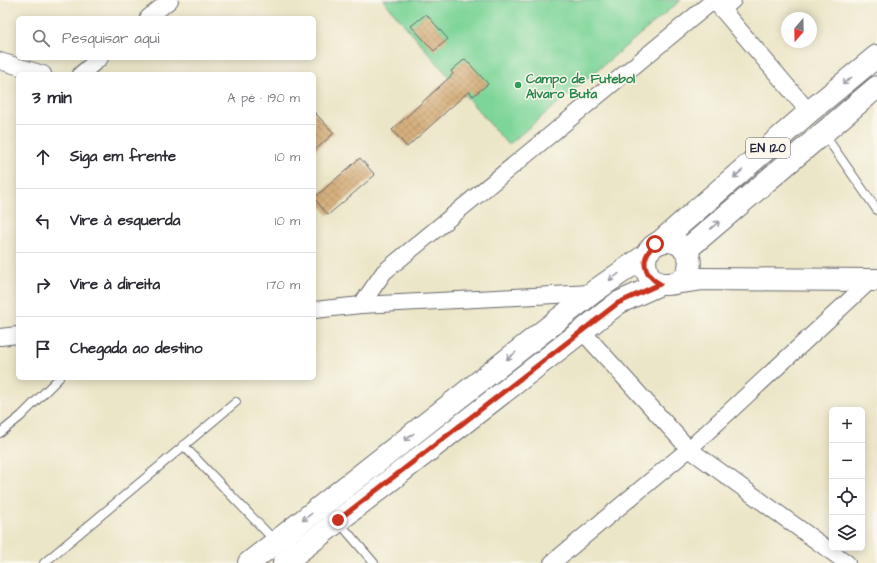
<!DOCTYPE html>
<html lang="pt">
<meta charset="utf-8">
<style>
body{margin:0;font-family:"Architects Daughter",sans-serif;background:#f2f2f3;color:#2b2b33}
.controls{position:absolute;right:12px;bottom:12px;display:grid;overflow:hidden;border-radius:6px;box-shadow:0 2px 10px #0003}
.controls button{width:36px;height:36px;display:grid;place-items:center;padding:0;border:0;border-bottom:1px solid #e1e1e2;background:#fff;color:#2b2b33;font:20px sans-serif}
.compass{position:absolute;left:781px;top:12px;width:36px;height:36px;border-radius:50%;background:#fff;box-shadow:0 2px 10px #0003;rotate:200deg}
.stop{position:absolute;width:12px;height:12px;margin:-9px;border:3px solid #c8321e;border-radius:50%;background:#fff}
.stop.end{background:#c8321e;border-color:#fff;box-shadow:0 1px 4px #0008}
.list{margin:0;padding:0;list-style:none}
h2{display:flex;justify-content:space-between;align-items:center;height:52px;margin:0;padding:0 16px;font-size:17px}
h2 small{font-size:13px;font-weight:400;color:#7c7c81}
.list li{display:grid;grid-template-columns:26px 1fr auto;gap:12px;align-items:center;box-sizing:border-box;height:64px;padding:0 16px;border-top:1px solid #e1e1e2}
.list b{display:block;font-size:15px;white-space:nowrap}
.list em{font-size:13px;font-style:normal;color:#7c7c81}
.icon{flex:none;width:22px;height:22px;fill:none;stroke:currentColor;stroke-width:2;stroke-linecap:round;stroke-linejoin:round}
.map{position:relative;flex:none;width:877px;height:563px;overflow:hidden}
.search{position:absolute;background:#fff;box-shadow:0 2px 10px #0003;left:16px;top:16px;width:300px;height:44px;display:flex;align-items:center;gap:10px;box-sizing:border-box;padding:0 14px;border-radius:6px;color:#7c7c81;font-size:15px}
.panel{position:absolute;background:#fff;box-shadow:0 2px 10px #0003;left:16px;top:72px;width:300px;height:308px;border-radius:6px}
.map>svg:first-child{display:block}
</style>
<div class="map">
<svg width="877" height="563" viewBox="0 0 877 563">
<defs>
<pattern id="building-cross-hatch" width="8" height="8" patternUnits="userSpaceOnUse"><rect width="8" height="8" fill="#d6b07e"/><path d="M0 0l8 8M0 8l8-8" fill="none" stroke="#b7976e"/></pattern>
</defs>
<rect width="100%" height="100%" fill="#fbf7ec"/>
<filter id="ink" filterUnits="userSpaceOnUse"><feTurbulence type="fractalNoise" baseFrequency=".025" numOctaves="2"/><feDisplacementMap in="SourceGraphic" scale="8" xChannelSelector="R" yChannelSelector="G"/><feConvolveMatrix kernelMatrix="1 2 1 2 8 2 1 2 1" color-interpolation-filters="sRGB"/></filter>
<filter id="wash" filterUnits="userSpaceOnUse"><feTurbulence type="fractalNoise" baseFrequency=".012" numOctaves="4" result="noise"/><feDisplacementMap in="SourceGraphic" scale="16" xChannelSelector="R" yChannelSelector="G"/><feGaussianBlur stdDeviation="0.9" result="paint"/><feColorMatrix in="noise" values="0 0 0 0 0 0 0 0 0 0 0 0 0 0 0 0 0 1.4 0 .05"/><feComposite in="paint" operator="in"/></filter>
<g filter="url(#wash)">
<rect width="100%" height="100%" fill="#ece6c9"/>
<!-- green -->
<path fill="#7ed599" stroke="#507c6a" d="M 383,0 L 681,0 L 508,145 Z"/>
<g id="blocks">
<!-- building -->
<g fill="url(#building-cross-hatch)">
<path d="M 426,14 L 448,39 L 434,51 L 411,26 Z"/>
<path d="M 465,59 L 488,84 L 473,96 L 469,91 L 407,147 L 392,130 L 453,74 L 451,71 Z"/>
<path d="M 314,112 L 334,133 L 314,151 Z"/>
<path d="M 360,158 L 375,175 L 328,215 L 314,198 Z"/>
</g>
</g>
</g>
<g filter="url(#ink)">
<use href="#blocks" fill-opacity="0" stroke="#69676d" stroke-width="1"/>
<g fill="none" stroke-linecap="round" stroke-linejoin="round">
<!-- lane casing -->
<g stroke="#69676d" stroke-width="10">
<g id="lane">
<path d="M 824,134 L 877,210"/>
<path d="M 0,433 L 21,416 L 59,378"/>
<path d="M 183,445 L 275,541"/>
<path d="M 338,521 L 374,563"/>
<path d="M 44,563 L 236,402"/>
</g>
</g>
<!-- street casing -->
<g stroke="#69676d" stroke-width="18">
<g id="street">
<path d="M 714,0 L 809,112"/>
<path d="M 722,10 L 733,0"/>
<path d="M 148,18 L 170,0"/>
<path d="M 0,61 L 43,74"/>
<path d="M 81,74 L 100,58"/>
<path d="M 361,305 L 384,272 L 714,0"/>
<path d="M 314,310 L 361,305 L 592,293"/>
<path d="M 582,331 L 689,449 L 847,563"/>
<path d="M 0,337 L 18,335"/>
<path d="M 552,563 L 689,449 L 871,280"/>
</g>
</g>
<!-- secondary casing -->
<g stroke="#69676d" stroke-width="24">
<path id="secondary" d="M 680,282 L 702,279 L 877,280"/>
</g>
<!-- primary casing -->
<g stroke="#69676d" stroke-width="24">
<g id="primary">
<path d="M 661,241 L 809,112 L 877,56"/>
<path d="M 686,250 L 877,87"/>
<path d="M 249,563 L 592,293 L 646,255 C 663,225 702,249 686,275 C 681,283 674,284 665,284 C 649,284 643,269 646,255"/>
<path d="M 284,563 L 618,303 L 660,284"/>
</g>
</g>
<!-- lane -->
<use href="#lane" stroke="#fff" stroke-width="8"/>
<!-- street -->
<use href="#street" stroke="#fff" stroke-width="16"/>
<!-- secondary -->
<use href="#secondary" stroke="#fff" stroke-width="22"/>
<!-- primary -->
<use href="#primary" stroke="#fff" stroke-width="22"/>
</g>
<!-- one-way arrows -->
<defs><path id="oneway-shaft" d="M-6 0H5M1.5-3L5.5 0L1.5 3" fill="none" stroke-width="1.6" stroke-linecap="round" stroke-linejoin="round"/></defs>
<g stroke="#9c9ca7">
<use href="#oneway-shaft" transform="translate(847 81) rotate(141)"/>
<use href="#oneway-shaft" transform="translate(738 174) rotate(139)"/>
<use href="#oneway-shaft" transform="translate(715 225) rotate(-41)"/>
<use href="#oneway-shaft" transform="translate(614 277) rotate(145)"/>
<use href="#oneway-shaft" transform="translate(511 356) rotate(142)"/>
<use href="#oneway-shaft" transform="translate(409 437) rotate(142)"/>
<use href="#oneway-shaft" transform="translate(307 517) rotate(142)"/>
</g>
</g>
<g fill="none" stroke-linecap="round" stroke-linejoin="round" filter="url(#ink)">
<!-- route -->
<path stroke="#c8321e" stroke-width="5" d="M 338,520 L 618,303 L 660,284 C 642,274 640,258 655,244"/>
</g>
<!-- markers -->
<circle fill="#2e9e5b" stroke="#fbf7ec" stroke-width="1.5" cx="518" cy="85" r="4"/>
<g text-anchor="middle" stroke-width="3" stroke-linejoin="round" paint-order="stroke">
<!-- shield labels -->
<rect fill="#fbf7ec" stroke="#636270" stroke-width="1" x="746" y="138" width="44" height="20" rx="3"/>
<g font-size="12" font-weight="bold" fill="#22223b">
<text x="768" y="152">EN 120</text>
</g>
<!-- leisure labels -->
<g font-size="13" font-weight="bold" fill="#27864d" stroke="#fbf7ec" text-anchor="start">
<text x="526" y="83">Campo de Futebol<tspan x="526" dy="15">Alvaro Buta</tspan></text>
</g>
</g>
</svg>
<div class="controls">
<button>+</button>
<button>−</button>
<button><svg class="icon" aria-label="locate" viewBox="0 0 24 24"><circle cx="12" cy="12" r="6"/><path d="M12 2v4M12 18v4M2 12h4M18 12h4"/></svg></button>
<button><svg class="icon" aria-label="layers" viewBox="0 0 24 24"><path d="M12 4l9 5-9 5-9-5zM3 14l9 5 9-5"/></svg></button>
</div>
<svg class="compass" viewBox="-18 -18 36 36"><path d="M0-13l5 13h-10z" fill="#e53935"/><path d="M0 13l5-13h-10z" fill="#7c7c81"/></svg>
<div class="stop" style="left:655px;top:244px"></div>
<div class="stop end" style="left:338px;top:520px"></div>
<div class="search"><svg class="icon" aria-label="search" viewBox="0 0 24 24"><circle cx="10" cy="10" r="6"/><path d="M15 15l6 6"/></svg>Pesquisar aqui</div>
<section class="panel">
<h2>3 min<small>A pé · 190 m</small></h2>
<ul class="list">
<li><svg class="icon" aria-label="ahead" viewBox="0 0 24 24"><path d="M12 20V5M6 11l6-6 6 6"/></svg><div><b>Siga em frente</b></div><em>10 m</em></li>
<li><svg class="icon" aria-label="left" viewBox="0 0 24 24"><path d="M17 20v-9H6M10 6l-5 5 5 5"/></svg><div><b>Vire à esquerda</b></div><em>10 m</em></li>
<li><svg class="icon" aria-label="right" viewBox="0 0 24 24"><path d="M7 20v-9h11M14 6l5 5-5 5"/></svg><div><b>Vire à direita</b></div><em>170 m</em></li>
<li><svg class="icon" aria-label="arrive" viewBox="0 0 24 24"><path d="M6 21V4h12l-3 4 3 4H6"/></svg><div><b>Chegada ao destino</b></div></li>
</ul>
</section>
</div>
